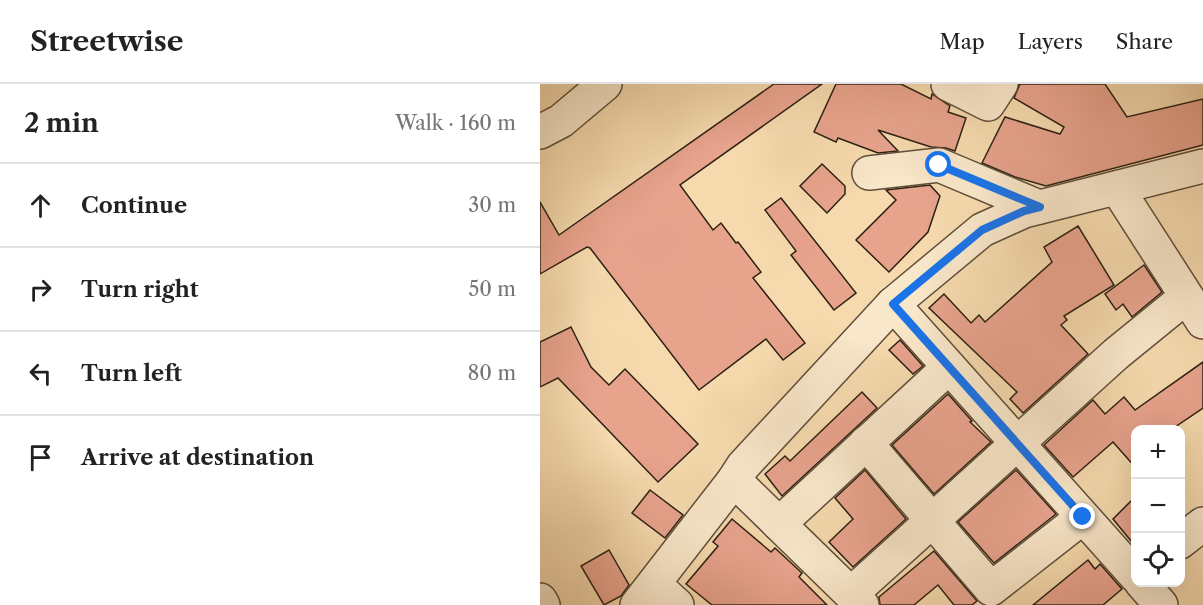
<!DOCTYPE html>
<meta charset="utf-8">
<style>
body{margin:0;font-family:"Libre Caslon Text",serif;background:#f2f2f2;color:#222}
.controls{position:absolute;right:18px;bottom:18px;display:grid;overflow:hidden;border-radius:12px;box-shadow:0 6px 24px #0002}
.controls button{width:54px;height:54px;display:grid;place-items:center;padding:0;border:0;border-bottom:2px solid #e0e0e0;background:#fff;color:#222;font:30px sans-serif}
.stop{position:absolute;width:18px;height:18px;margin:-14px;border:4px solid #1a73e8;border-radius:50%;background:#fff}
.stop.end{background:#1a73e8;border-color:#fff;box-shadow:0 2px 6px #0008}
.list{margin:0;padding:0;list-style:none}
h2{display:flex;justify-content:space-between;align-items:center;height:78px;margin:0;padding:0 24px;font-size:26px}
h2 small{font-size:20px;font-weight:400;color:#767676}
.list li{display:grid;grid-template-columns:39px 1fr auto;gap:18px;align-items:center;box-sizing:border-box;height:84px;padding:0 24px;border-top:2px solid #e0e0e0}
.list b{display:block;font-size:22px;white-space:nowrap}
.list em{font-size:20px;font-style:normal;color:#767676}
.icon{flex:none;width:33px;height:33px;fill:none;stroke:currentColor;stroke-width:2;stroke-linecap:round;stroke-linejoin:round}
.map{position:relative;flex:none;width:663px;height:521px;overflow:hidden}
header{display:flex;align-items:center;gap:36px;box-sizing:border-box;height:84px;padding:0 30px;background:#fff;border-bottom:2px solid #e0e0e0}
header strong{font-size:28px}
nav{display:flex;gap:33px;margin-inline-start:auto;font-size:21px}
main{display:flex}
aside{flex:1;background:#fff}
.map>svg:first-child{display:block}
</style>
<header>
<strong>Streetwise</strong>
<nav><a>Map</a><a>Layers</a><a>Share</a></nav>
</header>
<main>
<aside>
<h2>2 min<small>Walk · 160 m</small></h2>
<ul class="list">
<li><svg class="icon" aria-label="ahead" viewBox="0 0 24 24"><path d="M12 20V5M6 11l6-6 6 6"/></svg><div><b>Continue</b></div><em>30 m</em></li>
<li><svg class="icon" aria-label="right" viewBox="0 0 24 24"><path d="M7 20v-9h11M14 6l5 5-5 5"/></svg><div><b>Turn right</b></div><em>50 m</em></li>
<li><svg class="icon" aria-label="left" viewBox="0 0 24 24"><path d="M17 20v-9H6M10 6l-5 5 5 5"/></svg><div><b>Turn left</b></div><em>80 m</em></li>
<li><svg class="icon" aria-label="arrive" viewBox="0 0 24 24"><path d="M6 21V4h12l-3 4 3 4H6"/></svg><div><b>Arrive at destination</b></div></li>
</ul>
</aside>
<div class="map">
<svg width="663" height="521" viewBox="0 0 663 521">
<rect width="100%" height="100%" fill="#f6daae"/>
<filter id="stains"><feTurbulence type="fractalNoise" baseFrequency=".00333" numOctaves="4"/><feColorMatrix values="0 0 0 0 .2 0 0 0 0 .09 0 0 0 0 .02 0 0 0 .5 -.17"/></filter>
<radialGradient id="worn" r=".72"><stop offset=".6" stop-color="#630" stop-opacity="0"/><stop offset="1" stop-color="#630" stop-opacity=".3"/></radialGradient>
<!-- building -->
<g fill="#e8a38d" stroke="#2b2013" stroke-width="1.5">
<path d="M 234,0 L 282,0 L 140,101 L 173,146 L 181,139 L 196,159 L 198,158 L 221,188 L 213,194 L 265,259 L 243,276 L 226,255 L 159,306 L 50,164 L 47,163 L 0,190 L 0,118 L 19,151 Z"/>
<path d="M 296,0 L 361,0 L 391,15 L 392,10 L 410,22 L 408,28 L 426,34 L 415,67 L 406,64 L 391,63 L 338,46 L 358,67 L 338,69 L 298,54 L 296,58 L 274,48 Z"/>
<path d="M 480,0 L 565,0 L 587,33 L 663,15 L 663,61 L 506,102 L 475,93 L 442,79 L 465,33 L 520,50 L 524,43 L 474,14 Z"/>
<path d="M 282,80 L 305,102 L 305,110 L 287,129 L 260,102 Z"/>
<path d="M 390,101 L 400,112 L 388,148 L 349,188 L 316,156 L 356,116 L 346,106 Z"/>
<path d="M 241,114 L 316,209 L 294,226 L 251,171 L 256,167 L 225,126 Z"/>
<path d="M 538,142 L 574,201 L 524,232 L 527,236 L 521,241 L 548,270 L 483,329 L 470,315 L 477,308 L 389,224 L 404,210 L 431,239 L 439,231 L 445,238 L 512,178 L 504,163 Z"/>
<path d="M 604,181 L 622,208 L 592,233 L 583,220 L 576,226 L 565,210 Z"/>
<path d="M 31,243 L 51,283 L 69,301 L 85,285 L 158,360 L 118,398 L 18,294 L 0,303 L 0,258 Z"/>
<path d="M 360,256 L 383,282 L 373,290 L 349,266 Z"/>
<path d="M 663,278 L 663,324 L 632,345 L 596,345 L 596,384 L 573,358 L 533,393 L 504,361 L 553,316 L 565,330 L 584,313 L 595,326 Z"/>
<path d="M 322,308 L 337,324 L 242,412 L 225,390 L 245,372 L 250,377 Z"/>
<path d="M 408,310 L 432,337 L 430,338 L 451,358 L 394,410 L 352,361 Z"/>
<path d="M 325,386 L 366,435 L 313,483 L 289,458 L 313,435 L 295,414 Z"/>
<path d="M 476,386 L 516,430 L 454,479 L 418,438 Z"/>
<path d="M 110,406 L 143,431 L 125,454 L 92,429 Z"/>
<path d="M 596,412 L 596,463 L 573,435 Z"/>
<path d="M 192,435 L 231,468 L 235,464 L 262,489 L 259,493 L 287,521 L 172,521 L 146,500 L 178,462 L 173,458 Z"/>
<path d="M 69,466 L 89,501 L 81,512 L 64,521 L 41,482 Z"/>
<path d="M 394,467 L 437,517 L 432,521 L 414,521 L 398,501 L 374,521 L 340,521 L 339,513 Z"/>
<path d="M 548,476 L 555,485 L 560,480 L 582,505 L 563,521 L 493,521 Z"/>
</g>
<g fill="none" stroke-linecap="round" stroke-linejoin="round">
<!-- minor casing -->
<g stroke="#5e4e3a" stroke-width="36">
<g id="minor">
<path d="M 408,0 L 448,20 L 461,0"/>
<path d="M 0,48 L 21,37 L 65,0"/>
<path d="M 329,89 L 399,81 L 499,123"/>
<path d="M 577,104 L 663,238"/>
<path d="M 353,220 L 596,492"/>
<path d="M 326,359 L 451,505 L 543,433"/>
<path d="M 194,396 L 322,521"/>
<path d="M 239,440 L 409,283"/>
<path d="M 640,458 L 663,440"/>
<path d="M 601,498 L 621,521"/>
<path d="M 114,500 L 137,521"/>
<path d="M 311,510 L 576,270 L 646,213"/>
<path d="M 0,516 L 3,521"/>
<path d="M 97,521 L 194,396 L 203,382 L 353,220 L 442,146 L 484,127 L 663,82"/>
</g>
</g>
<!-- minor -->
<use href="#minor" stroke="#f9e7ca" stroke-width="33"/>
</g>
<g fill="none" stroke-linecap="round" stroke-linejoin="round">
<!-- route -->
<path stroke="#1a73e8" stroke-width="8" d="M 399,81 L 500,123 L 484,127 L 442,146 L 353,220 L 543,433"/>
</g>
<rect width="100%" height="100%" filter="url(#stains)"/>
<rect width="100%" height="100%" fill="url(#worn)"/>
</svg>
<div class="controls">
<button>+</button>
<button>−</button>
<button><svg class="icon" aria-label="locate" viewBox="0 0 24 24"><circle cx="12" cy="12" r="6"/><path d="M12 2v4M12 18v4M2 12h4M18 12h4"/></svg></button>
</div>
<div class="stop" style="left:399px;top:81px"></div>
<div class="stop end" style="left:543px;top:433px"></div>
</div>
</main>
